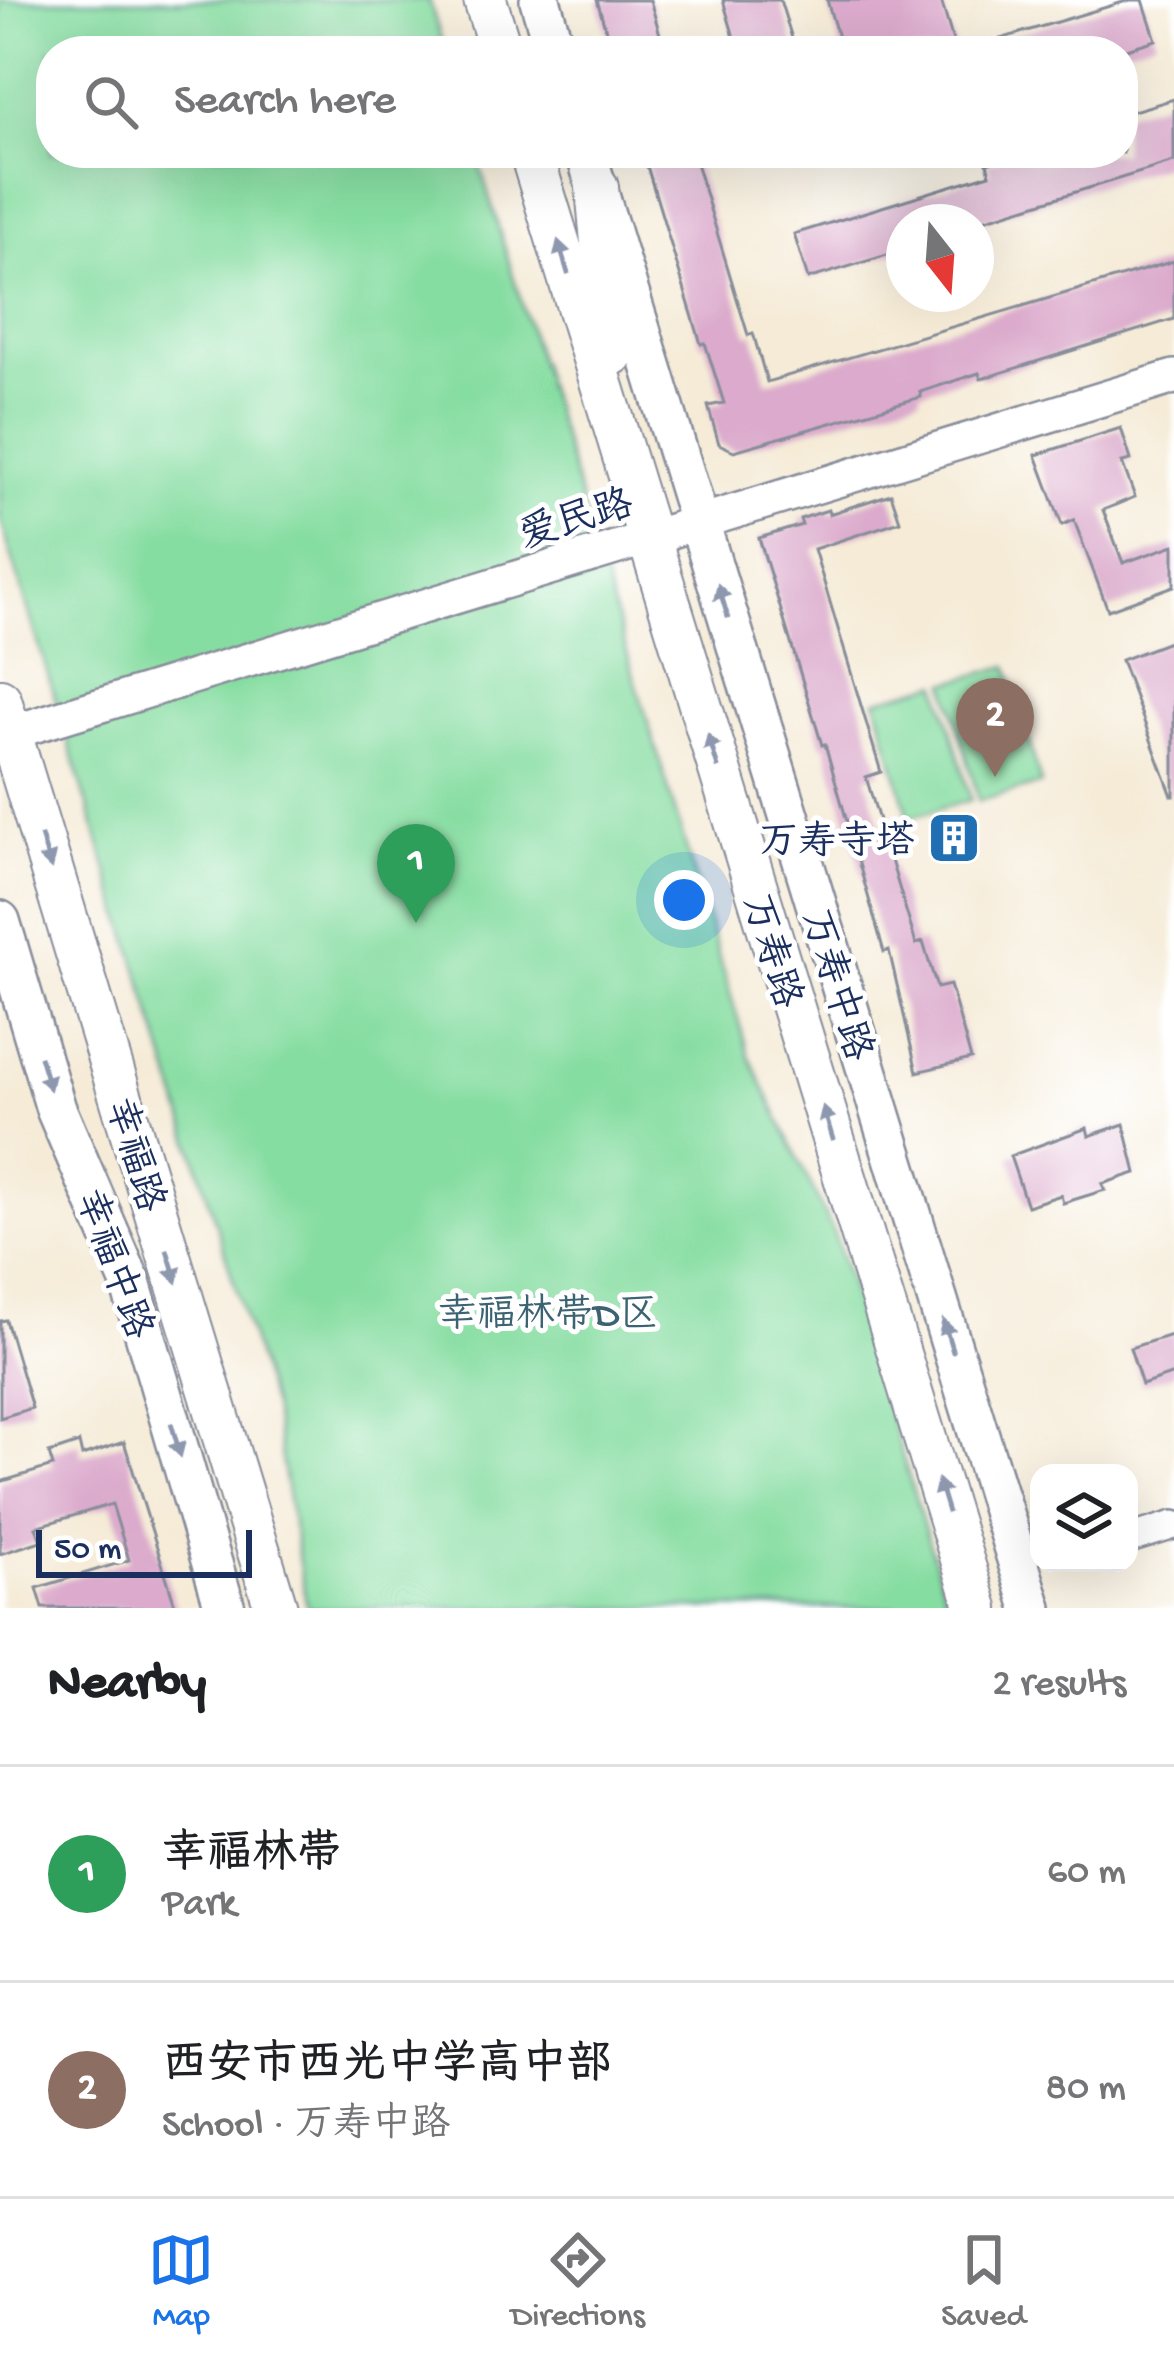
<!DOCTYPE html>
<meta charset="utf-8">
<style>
body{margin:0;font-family:"Gochi Hand","LXGW WenKai TC",sans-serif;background:#f2f2f2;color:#202124}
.controls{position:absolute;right:36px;bottom:36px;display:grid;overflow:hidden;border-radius:24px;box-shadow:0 12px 48px #0002}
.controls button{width:108px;height:108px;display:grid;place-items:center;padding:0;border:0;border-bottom:3px solid #e0e0e0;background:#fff;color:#202124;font:60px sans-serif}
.compass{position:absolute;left:886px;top:204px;width:108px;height:108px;border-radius:50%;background:#fff;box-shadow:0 12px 48px #0002;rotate:163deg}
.scale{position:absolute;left:36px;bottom:30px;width:216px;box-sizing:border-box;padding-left:12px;border:6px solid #1b2f5e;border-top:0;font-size:33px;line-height:42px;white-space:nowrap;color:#1b2f5e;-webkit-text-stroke:9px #fff;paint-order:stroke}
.you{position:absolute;left:684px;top:900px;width:42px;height:42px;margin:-30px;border:9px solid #fff;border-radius:50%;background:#1a73e8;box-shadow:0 0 0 18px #1a73e833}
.badge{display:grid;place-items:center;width:78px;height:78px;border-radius:50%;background:#1a73e8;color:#fff;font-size:39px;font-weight:700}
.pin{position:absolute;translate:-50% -99px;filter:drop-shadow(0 3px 6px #0008)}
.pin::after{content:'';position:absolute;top:63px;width:42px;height:36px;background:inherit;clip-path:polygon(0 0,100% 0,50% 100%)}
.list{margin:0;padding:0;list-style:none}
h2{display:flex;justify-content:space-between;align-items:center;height:156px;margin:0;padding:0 48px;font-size:51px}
h2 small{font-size:39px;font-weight:400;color:#757577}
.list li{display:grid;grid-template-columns:78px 1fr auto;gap:36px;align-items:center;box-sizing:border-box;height:216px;padding:0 48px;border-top:3px solid #e0e0e0}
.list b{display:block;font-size:45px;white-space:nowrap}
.list p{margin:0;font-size:39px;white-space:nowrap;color:#757577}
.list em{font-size:39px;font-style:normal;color:#757577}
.icon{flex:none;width:66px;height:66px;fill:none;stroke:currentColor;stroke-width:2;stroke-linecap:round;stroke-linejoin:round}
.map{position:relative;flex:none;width:1174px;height:1608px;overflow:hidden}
.search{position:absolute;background:#fff;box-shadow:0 12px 48px #0002;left:36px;right:36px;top:36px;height:132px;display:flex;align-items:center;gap:30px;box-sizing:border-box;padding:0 42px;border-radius:48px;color:#757577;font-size:45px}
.sheet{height:588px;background:#fff}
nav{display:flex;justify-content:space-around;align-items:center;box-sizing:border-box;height:168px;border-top:3px solid #e0e0e0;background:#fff;font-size:33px;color:#757577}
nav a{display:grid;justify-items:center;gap:6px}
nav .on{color:#1a73e8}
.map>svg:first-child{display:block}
</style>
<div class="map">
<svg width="1174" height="1608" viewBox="0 0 1174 1608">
<rect width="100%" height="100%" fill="#fff"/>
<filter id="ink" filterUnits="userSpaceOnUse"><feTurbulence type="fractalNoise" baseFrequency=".00833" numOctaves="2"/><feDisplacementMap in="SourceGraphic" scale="24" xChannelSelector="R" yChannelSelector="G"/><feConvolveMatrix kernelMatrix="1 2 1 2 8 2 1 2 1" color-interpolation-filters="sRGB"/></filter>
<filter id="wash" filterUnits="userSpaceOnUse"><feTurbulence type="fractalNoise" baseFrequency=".004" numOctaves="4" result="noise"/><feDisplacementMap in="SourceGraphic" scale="48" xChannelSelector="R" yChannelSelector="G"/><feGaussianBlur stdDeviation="2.7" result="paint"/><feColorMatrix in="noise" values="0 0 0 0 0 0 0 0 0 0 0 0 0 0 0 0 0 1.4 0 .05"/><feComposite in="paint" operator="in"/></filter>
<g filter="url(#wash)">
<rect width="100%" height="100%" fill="#f5ebd7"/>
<!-- green -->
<g fill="#86dda1" stroke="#508680" stroke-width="3">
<path d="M 0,0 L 429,0 L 445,51 L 51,51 L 51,153 L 476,153 L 749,1056 L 835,1236 L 949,1608 L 307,1608 L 272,1407 L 0,518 Z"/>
<path d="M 1008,666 L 1041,784 L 979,801 L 946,683 Z"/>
<path d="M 938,683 L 971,800 L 909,818 L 876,700 Z"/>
</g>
<g id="blocks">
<!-- building -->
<g fill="#dbaacc">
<path d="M 597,0 L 650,0 L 661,38 L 639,44 L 641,51 L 612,51 Z"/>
<path d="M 723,0 L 780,0 L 796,51 L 738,51 Z"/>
<path d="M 827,0 L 941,0 L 956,51 L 842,51 Z"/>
<path d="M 1130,0 L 1143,0 L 1156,40 L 1120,51 L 981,51 L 980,45 Z"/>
<path d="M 1174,99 L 1174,162 L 977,222 L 904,222 L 904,250 L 808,279 L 794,234 L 990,174 L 987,163 L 1000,159 L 998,153 L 1123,153 L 1123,114 Z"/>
<path d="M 643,153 L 693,153 L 748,335 L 753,333 L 767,382 L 1174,261 L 1174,319 L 981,379 L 979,373 L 920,392 L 921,397 L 734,451 L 719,444 L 708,406 L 724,403 L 705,343 L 701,344 Z"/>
<path d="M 1121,428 L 1131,460 L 1122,462 L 1135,497 L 1103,510 L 1123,563 L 1174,545 L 1174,586 L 1108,610 L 1074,520 L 1062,525 L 1036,455 Z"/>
<path d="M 891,494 L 900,521 L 814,549 L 881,772 L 866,777 L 916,944 L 923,942 L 937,988 L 950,985 L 971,1059 L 917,1072 L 889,950 L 884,952 L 825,744 L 822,745 L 759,538 L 802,525 L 800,519 L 828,510 L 829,514 Z"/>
<path d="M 1174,640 L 1174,796 L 1172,796 L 1121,660 Z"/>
<path d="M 1124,1124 L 1136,1173 L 1102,1184 L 1105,1190 L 1063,1203 L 1061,1195 L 1027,1206 L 1010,1156 L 1087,1128 L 1089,1136 Z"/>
<path d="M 6,1320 L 32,1408 L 0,1418 L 0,1321 Z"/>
<path d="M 1174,1334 L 1174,1374 L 1142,1385 L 1130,1348 Z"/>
<path d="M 124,1442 L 176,1608 L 43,1608 L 37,1588 L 129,1560 L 112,1504 L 36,1527 L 41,1541 L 0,1554 L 0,1482 L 53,1466 L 49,1453 L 79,1443 L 82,1456 Z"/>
</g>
</g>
</g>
<g filter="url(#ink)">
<use href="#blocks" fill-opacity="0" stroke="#888d9a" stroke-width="3"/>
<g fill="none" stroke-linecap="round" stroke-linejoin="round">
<!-- minor casing -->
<g stroke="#888d9a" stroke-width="32">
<path id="minor" d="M 1129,1539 L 1174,1525"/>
</g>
<!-- tertiary casing -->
<g stroke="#888d9a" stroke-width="38">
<path id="tertiary" d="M 0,736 L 1174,377"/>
</g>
<!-- secondary casing -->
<g stroke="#888d9a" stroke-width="44">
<g id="secondary">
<path d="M 540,0 L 555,51"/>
<path d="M 586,153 L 1032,1608"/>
<path d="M 0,921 L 56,1109 L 129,1279 L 225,1608"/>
</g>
</g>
<!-- primary casing -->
<g stroke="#888d9a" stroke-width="46">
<g id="primary">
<path d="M 485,0 L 501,51"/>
<path d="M 531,153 L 977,1608"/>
<path d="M 597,187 L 612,354"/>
<path d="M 0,700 L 276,1608"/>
</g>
</g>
<!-- minor -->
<use href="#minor" stroke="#fff" stroke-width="27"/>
<!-- tertiary -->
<use href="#tertiary" stroke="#fff" stroke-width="33"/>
<!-- secondary -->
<use href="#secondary" stroke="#fff" stroke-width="39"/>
<!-- primary -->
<use href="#primary" stroke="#fff" stroke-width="42"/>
</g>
<!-- one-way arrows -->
<defs><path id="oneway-solid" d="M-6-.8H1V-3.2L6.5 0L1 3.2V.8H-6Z" transform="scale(3)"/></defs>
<g fill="#8d97ae">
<use href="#oneway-solid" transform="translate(563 257) rotate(-107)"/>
<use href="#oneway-solid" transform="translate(723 601) rotate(-107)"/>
<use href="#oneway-solid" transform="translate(713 751) rotate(-107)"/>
<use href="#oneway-solid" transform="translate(46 852) rotate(73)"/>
<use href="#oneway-solid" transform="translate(45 1073) rotate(73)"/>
<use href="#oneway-solid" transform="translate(828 1123) rotate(-107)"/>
<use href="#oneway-solid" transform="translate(172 1266) rotate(73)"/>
<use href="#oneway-solid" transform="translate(948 1336) rotate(-107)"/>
<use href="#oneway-solid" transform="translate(176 1440) rotate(74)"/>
<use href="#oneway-solid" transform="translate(943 1496) rotate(-107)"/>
</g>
</g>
<!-- icons -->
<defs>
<g id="building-square" transform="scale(2.7)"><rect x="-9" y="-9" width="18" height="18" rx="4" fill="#1f6fb2" stroke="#fff"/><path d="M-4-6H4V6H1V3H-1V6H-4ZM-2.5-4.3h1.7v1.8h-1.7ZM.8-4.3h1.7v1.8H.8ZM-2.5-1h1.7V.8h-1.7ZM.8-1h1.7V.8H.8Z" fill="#fff"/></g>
</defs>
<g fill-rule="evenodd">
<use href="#building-square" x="954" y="838"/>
</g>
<g text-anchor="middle" stroke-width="10" stroke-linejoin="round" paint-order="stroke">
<!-- street labels -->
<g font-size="39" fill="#1b2f5e" stroke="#fff">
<text transform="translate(575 516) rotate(-17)" y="14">爱民路</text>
<text transform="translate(775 950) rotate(73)" y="14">万寿路</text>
<text transform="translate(840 984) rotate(73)" y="14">万寿中路</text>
<text transform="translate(138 1154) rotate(73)" y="14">幸福路</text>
<text transform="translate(117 1263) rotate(70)" y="14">幸福中路</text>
</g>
<!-- poi labels -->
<g font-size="39" fill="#1b2f5e" stroke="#fff" text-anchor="end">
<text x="915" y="852">万寿寺塔</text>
</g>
<!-- park labels -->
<g font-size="39" fill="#3b6372" stroke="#fff">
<text x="548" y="1325">幸福林带D区</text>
</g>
</g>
</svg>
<div class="controls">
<button><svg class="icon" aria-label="layers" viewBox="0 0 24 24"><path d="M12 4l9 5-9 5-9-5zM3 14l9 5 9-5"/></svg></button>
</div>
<svg class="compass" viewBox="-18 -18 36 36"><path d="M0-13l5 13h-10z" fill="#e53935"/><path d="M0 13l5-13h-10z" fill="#757577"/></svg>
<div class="scale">50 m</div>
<div class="you"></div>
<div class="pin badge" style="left:416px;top:923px;background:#2e9e5b">1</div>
<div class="pin badge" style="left:995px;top:777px;background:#8d6e63">2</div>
<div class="search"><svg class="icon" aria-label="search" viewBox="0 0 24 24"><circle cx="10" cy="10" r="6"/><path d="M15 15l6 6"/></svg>Search here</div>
</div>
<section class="sheet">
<h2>Nearby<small>2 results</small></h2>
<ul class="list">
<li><span class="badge" style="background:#2e9e5b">1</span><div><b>幸福林带</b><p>Park</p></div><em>60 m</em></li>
<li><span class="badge" style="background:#8d6e63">2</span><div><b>西安市西光中学高中部</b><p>School · 万寿中路</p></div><em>80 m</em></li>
</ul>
</section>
<nav>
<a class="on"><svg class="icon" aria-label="map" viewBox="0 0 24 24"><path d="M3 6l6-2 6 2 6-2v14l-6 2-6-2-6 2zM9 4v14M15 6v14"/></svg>Map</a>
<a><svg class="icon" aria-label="directions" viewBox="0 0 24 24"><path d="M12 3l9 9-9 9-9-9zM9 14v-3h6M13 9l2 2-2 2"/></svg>Directions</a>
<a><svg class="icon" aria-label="saved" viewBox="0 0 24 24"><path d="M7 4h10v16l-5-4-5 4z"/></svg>Saved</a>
</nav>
